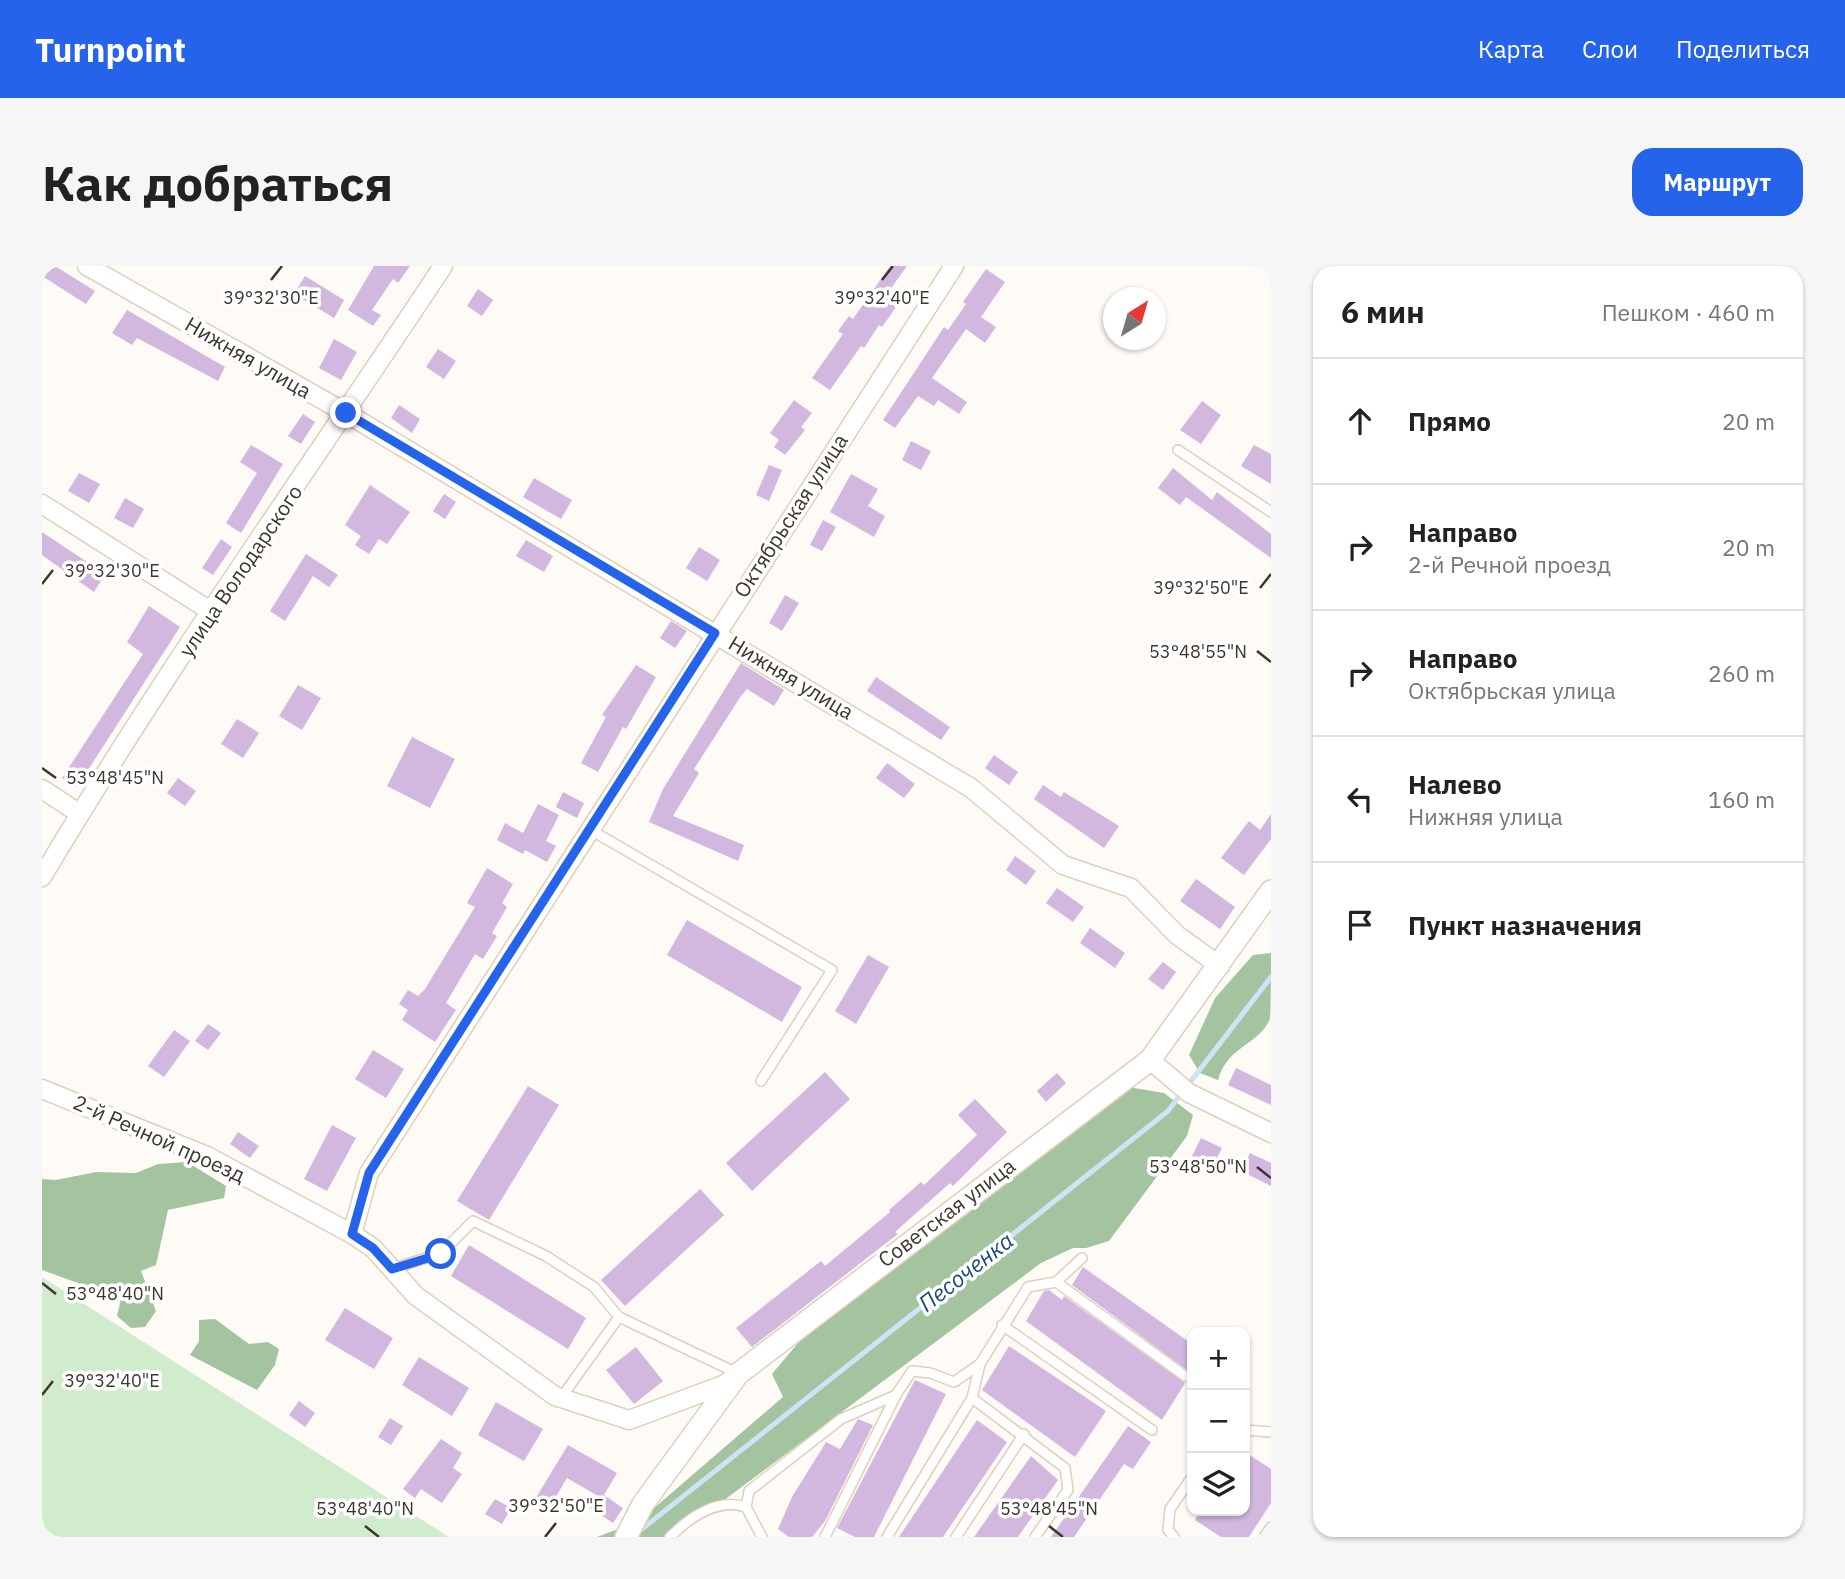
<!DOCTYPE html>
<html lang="ru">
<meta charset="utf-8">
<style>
body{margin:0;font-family:"IBM Plex Sans",sans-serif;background:#f6f6f6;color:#222}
.controls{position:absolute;right:21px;bottom:21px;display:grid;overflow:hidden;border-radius:14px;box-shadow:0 2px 5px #0004}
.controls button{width:63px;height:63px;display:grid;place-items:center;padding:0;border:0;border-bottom:2px solid #e0e0e0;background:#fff;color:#222;font:35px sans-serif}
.compass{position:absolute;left:1061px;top:21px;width:63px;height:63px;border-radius:50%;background:#fff;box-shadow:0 2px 5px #0004;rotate:37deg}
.stop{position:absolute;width:21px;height:21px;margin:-16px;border:5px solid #2563eb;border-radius:50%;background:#fff}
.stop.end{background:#2563eb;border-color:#fff;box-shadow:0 2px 7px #0008}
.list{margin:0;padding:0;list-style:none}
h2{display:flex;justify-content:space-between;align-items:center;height:91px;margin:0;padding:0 28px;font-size:30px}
h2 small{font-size:23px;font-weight:400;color:#767676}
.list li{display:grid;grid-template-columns:46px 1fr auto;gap:21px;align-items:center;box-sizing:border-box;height:126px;padding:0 28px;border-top:2px solid #e0e0e0}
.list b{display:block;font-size:26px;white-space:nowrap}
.list p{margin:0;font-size:23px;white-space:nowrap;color:#767676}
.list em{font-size:23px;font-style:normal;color:#767676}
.icon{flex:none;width:38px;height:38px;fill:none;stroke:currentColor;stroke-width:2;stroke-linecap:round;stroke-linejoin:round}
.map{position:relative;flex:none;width:1229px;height:1271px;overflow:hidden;border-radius:21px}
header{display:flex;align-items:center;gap:42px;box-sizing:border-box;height:98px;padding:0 35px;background:#2563eb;color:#fff}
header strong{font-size:33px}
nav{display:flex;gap:38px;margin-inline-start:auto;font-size:24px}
.intro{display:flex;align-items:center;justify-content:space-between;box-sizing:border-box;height:168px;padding:0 42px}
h1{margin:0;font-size:49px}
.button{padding:18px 32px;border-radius:21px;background:#2563eb;color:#fff;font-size:24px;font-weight:700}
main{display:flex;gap:42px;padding:0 42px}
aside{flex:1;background:#fff;border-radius:21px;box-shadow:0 2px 5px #0004}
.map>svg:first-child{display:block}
</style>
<header>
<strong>Turnpoint</strong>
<nav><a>Карта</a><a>Слои</a><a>Поделиться</a></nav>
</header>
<div class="intro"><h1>Как добраться</h1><a class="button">Маршрут</a></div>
<main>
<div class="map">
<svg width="1229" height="1271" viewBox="0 0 1229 1271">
<rect width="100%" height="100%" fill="#fefbf7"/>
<!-- green -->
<path fill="#d1ebcd" d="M 0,1011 L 407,1271 L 0,1271 Z"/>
<!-- forest -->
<g fill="#a4c49f">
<path d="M 1229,687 C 1229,702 1229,741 1228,753 C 1216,780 1186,779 1176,814 L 1158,807 L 1147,789 L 1173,732 L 1211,689 Z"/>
<path d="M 1086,821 L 1122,827 L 1151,849 L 1145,870 L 1067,975 L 1044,982 L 1031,982 L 999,997 L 633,1271 L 555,1271 L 597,1255 L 741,1131 L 730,1108 L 762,1070 Z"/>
<path d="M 145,896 L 184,920 L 182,932 L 126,944 L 114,999 L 99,1005 L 114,1045 L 103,1061 L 89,1062 L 75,1050 L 80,1028 L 58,1025 L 0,1004 L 0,913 L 14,914 L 54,906 L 94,907 L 116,898 Z"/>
<path d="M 173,1053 L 207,1078 L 226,1076 L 237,1083 L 233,1099 L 215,1124 L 148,1089 L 157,1075 L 157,1054 Z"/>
</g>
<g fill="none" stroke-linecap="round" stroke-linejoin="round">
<!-- stream -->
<path stroke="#cee3f8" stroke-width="5" d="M 595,1267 L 1126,845 L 1229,711"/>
</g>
<!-- building -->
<g fill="#d2b7df">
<path d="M 0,0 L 13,0 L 53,25 L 44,38 L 0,10 Z"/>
<path d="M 332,0 L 368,0 L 356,17 L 351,13 L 330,44 L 339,49 L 331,60 L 306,44 Z"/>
<path d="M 848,0 L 865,0 L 847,25 L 859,34 L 840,61 L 837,59 L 822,82 L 819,80 L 788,124 L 770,112 L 801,68 L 796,65 L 807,50 L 811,53 Z"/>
<path d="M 944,3 L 963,16 L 939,51 L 954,61 L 943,77 L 924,63 L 890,112 L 925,136 L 917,148 L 896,134 L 892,140 L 876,130 L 853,162 L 841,154 L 902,61 L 906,64 L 924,38 L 921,36 Z"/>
<path d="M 263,10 L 302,34 L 292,52 L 252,28 Z"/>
<path d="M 436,23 L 451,34 L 440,50 L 425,40 Z"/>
<path d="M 85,44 L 183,101 L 176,115 L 95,72 L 90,79 L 70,67 Z"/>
<path d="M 292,73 L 315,86 L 299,114 L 277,102 Z"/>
<path d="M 396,83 L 414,95 L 402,113 L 384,101 Z"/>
<path d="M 752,134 L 770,147 L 759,161 L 763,164 L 743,189 L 732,181 L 737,174 L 728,167 Z"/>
<path d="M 1160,135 L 1179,149 L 1159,178 L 1138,164 Z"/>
<path d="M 357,139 L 378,153 L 370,167 L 349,152 Z"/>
<path d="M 261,148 L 273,156 L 259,178 L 246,170 Z"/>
<path d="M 869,175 L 889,185 L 879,204 L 860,194 Z"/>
<path d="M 209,179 L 241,198 L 199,267 L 184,257 L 215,207 L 198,196 Z"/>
<path d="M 1212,179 L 1229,188 L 1229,218 L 1199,200 Z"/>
<path d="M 727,199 L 740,204 L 727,235 L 714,229 Z"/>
<path d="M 1131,202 L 1170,234 L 1175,226 L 1229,268 L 1229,292 L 1144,231 L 1138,239 L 1116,222 Z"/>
<path d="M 37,207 L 58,218 L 47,237 L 26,225 Z"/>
<path d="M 809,208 L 836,223 L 826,240 L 843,250 L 832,271 L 788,246 Z"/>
<path d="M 492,212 L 530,234 L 519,253 L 481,231 Z"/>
<path d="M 328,219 L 368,246 L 345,278 L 337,273 L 327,288 L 313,279 L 319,270 L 303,259 Z"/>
<path d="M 402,228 L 414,236 L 403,253 L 391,245 Z"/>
<path d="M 83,232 L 102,243 L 91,262 L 72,252 Z"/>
<path d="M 781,254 L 794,261 L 780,285 L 768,279 Z"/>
<path d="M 0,266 L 63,308 L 52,326 L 0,289 Z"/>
<path d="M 179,273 L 190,281 L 171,309 L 160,302 Z"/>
<path d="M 484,274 L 511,290 L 502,306 L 474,290 Z"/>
<path d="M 657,281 L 678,294 L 665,315 L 644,302 Z"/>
<path d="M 264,288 L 296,309 L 287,321 L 271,310 L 243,355 L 228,345 Z"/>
<path d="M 743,329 L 757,337 L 740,365 L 727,357 Z"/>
<path d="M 107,340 L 138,361 L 35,521 L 20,512 L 101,388 L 85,376 Z"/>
<path d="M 629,355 L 645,365 L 633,382 L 618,372 Z"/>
<path d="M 699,397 L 742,424 L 732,440 L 705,423 L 699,430 L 652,503 L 657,507 L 631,550 L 702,579 L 696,595 L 607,556 L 621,523 Z"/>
<path d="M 594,399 L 614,411 L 584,463 L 581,461 L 556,506 L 539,497 L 564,451 L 560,449 Z"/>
<path d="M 834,411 L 908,461 L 899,474 L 825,425 Z"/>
<path d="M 256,419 L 279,432 L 260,464 L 237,450 Z"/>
<path d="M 195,453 L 217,467 L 201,492 L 179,478 Z"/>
<path d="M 370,471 L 413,493 L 388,542 L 345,520 Z"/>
<path d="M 952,489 L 976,506 L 967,519 L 943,502 Z"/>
<path d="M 845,497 L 873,518 L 862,532 L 834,512 Z"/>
<path d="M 136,512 L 154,525 L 143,540 L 125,527 Z"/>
<path d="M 1001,519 L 1019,531 L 1022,526 L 1077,560 L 1062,582 L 992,533 Z"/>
<path d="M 521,526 L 542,537 L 535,552 L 514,541 Z"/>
<path d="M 496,538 L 517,549 L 504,575 L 514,580 L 505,596 L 483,584 L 481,588 L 455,574 L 463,557 L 481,567 Z"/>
<path d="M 1229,548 L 1229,573 L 1202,609 L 1179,592 L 1207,555 L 1218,564 Z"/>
<path d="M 973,590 L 994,605 L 984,619 L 964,604 Z"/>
<path d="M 445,602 L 471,618 L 460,637 L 465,641 L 450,667 L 455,670 L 441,693 L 433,688 L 404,737 L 414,744 L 393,776 L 360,754 L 366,744 L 357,738 L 366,724 L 376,730 L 383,723 L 433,641 L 425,637 Z"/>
<path d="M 1154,613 L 1193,641 L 1178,663 L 1138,635 Z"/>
<path d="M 1015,622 L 1042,641 L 1031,656 L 1004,637 Z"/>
<path d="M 645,654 L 760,721 L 740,756 L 625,689 Z"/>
<path d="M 1048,662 L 1083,687 L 1073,702 L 1038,677 Z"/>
<path d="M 826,689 L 847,701 L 814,758 L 793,745 Z"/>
<path d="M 1121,696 L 1134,706 L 1121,724 L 1106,713 Z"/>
<path d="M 166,758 L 179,767 L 166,784 L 153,775 Z"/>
<path d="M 132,764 L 148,775 L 122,811 L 106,800 Z"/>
<path d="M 331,784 L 362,803 L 344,832 L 313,813 Z"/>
<path d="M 1194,802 L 1229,819 L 1229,839 L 1186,819 Z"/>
<path d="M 783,806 L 808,833 L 710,925 L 684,897 Z"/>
<path d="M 1015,807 L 1024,817 L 1004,836 L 995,825 Z"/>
<path d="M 486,820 L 517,839 L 447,954 L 415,935 Z"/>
<path d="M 933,833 L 965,866 L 911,920 L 908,917 L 853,966 L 856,968 L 710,1081 L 694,1062 L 779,995 L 783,1000 L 848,946 L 847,944 L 879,916 L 882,919 L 935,869 L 916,849 Z"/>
<path d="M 290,859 L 314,872 L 285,925 L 262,913 Z"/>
<path d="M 196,866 L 217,880 L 208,892 L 188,878 Z"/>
<path d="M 1159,872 L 1180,882 L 1170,901 L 1150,890 Z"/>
<path d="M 1208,887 L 1229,897 L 1229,920 L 1199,905 Z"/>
<path d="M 658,923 L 682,949 L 583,1040 L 559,1014 Z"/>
<path d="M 427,979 L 544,1052 L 526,1083 L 409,1010 Z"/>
<path d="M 1041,1001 L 1150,1078 L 1149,1107 L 1030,1019 Z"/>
<path d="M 1007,1024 L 1020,1034 L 1022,1030 L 1143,1117 L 1120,1154 L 984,1055 L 1002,1025 Z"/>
<path d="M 303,1042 L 351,1072 L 332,1103 L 283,1074 Z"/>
<path d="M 967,1080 L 1064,1145 L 1033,1191 L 940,1124 Z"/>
<path d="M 594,1081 L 621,1115 L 592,1138 L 564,1104 Z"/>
<path d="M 377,1091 L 427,1122 L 410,1150 L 360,1119 Z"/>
<path d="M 873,1114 L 904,1128 L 832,1271 L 813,1271 L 795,1262 Z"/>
<path d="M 257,1135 L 273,1147 L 263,1161 L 247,1149 Z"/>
<path d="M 454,1136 L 501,1163 L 482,1195 L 436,1169 Z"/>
<path d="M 348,1152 L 361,1160 L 349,1179 L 336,1171 Z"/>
<path d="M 816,1153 L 831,1159 L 783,1255 L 770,1271 L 747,1271 L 736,1263 L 750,1231 L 784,1176 L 798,1183 Z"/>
<path d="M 935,1154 L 965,1176 L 901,1271 L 857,1271 Z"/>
<path d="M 1086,1160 L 1109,1176 L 1091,1203 L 1082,1198 L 1032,1271 L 1009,1271 Z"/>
<path d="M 399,1173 L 420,1187 L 411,1202 L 420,1208 L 400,1237 L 379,1223 L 373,1232 L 361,1223 Z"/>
<path d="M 526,1179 L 575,1207 L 562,1229 L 581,1242 L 571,1257 L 548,1242 L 556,1230 L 525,1212 L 503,1249 L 489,1240 Z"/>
<path d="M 1203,1186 L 1229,1203 L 1229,1237 L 1207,1271 L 1179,1271 L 1153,1254 L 1158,1245 L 1203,1245 Z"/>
<path d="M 989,1190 L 1016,1214 L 976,1271 L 932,1271 Z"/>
<path d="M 453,1233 L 469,1242 L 460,1258 L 443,1248 Z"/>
</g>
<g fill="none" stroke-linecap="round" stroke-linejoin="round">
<!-- service casing -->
<g stroke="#e0cfba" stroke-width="12">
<g id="service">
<path d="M 1136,184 L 1229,246"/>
<path d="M 547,563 L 790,704 L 719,815"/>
<path d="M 350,1003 L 399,987 L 431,955 L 504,990 L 552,1021 L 577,1051 L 695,1107"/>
<path d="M 1014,1016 L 1143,1110"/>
<path d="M 960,1059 L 1110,1164"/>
<path d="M 519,1132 L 577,1051"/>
<path d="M 1203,1164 L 1229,1166"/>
<path d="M 628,1271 C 648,1251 676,1232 704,1241"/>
<path d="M 720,1271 L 704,1241 L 707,1225 L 799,1153 L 854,1129"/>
<path d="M 783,1271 L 854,1129 L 870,1105 L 888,1107 L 912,1116 L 938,1098"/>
<path d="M 845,1271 L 930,1132"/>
<path d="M 914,1271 L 982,1168"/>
<path d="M 993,1271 L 1026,1224 L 1023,1202 L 930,1132 L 938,1098 L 986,1021 L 1014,1016 L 1040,992"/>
<path d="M 1132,1271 L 1126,1264 L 1128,1243 L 1150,1211"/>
<path d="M 1222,1271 L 1229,1261"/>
</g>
</g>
<!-- minor casing -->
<g stroke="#e0cfba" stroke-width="21">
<g id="minor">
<path d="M 45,0 L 304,147 L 929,522 L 1021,599 L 1089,622 L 1135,669 L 1178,700"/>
<path d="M 0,238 L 170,346"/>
<path d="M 0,523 L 38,548"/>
<path d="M 0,611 C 124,402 267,203 401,0"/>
<path d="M 1108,794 L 1147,827 L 1229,867"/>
<path d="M 0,823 L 165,890 L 310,968 L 331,982 L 374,1030 L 513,1130 L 587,1154 L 681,1119 L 691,1112"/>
<path d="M 310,968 L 327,907 L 912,0"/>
</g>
</g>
<!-- tertiary casing -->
<g stroke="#e0cfba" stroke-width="24">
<path id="tertiary" d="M 584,1271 L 601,1238 L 696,1108 L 1108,794 L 1229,625"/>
</g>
<!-- service -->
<use href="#service" stroke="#fff" stroke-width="9"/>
<!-- minor -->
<use href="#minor" stroke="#fff" stroke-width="18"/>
<!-- tertiary -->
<use href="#tertiary" stroke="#fff" stroke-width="21"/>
</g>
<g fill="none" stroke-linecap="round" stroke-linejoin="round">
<!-- route -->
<path stroke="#2563eb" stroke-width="9" d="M 304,147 L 673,367 L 327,907 L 310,968 L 331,982 L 350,1003 L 399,988"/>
</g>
<!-- ticks -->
<path fill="none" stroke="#3d362e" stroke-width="2.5" d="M 229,14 L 240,0M 840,14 L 851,0M 0,318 L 11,304M 1218,322 L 1229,308M 1215,385 L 1229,396M 0,502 L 14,512M 1215,901 L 1229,912M 0,1017 L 14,1028M 0,1129 L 11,1115M 323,1260 L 337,1271M 1007,1260 L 1021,1271M 503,1271 L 514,1257"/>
<g text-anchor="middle" stroke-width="7" stroke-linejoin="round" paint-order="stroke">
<!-- street labels -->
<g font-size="21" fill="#3d362e" stroke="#fff">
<text transform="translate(206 92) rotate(30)" y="7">Нижняя улица</text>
<text transform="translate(749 250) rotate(-57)" y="7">Октябрьская улица</text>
<text transform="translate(199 305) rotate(-56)" y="7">улица Володарского</text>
<text transform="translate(749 412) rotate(31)" y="7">Нижняя улица</text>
<text transform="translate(117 873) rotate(24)" y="7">2-й Речной проезд</text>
<text transform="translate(905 947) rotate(-37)" y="7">Советская улица</text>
</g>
<!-- water labels -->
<g font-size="23" font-style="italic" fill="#184b77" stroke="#fff">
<text transform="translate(924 1006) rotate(-38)" y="8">Песоченка</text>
</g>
</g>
<g font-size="18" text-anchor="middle" fill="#3d362e" stroke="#fff" stroke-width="7" stroke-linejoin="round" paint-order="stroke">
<text x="229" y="38">39°32'30"E</text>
<text x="840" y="38">39°32'40"E</text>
<text x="70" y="311">39°32'30"E</text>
<text x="1159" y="328">39°32'50"E</text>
<text x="1156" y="392">53°48'55"N</text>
<text x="73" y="518">53°48'45"N</text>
<text x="1156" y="907">53°48'50"N</text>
<text x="73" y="1034">53°48'40"N</text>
<text x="70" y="1121">39°32'40"E</text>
<text x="514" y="1246">39°32'50"E</text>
<text x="323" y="1249">53°48'40"N</text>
<text x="1007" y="1249">53°48'45"N</text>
</g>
</svg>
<div class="controls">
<button>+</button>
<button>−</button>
<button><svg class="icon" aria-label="layers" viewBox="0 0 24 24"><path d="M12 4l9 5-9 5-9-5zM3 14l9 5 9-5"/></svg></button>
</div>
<svg class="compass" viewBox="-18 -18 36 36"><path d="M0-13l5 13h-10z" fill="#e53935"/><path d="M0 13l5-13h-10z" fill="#767676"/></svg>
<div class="stop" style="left:399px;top:988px"></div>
<div class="stop end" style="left:304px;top:147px"></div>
</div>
<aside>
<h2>6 мин<small>Пешком · 460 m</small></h2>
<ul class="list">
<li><svg class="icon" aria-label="ahead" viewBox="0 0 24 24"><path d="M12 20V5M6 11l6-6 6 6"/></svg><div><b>Прямо</b></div><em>20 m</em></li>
<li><svg class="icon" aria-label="right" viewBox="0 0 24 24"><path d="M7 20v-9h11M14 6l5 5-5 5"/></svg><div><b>Направо</b><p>2-й Речной проезд</p></div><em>20 m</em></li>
<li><svg class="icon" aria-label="right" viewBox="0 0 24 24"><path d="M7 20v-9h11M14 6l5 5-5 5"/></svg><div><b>Направо</b><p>Октябрьская улица</p></div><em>260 m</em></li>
<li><svg class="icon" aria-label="left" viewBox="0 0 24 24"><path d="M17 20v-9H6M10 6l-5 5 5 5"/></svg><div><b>Налево</b><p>Нижняя улица</p></div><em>160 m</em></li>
<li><svg class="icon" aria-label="arrive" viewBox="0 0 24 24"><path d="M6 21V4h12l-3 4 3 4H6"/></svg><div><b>Пункт назначения</b></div></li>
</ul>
</aside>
</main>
